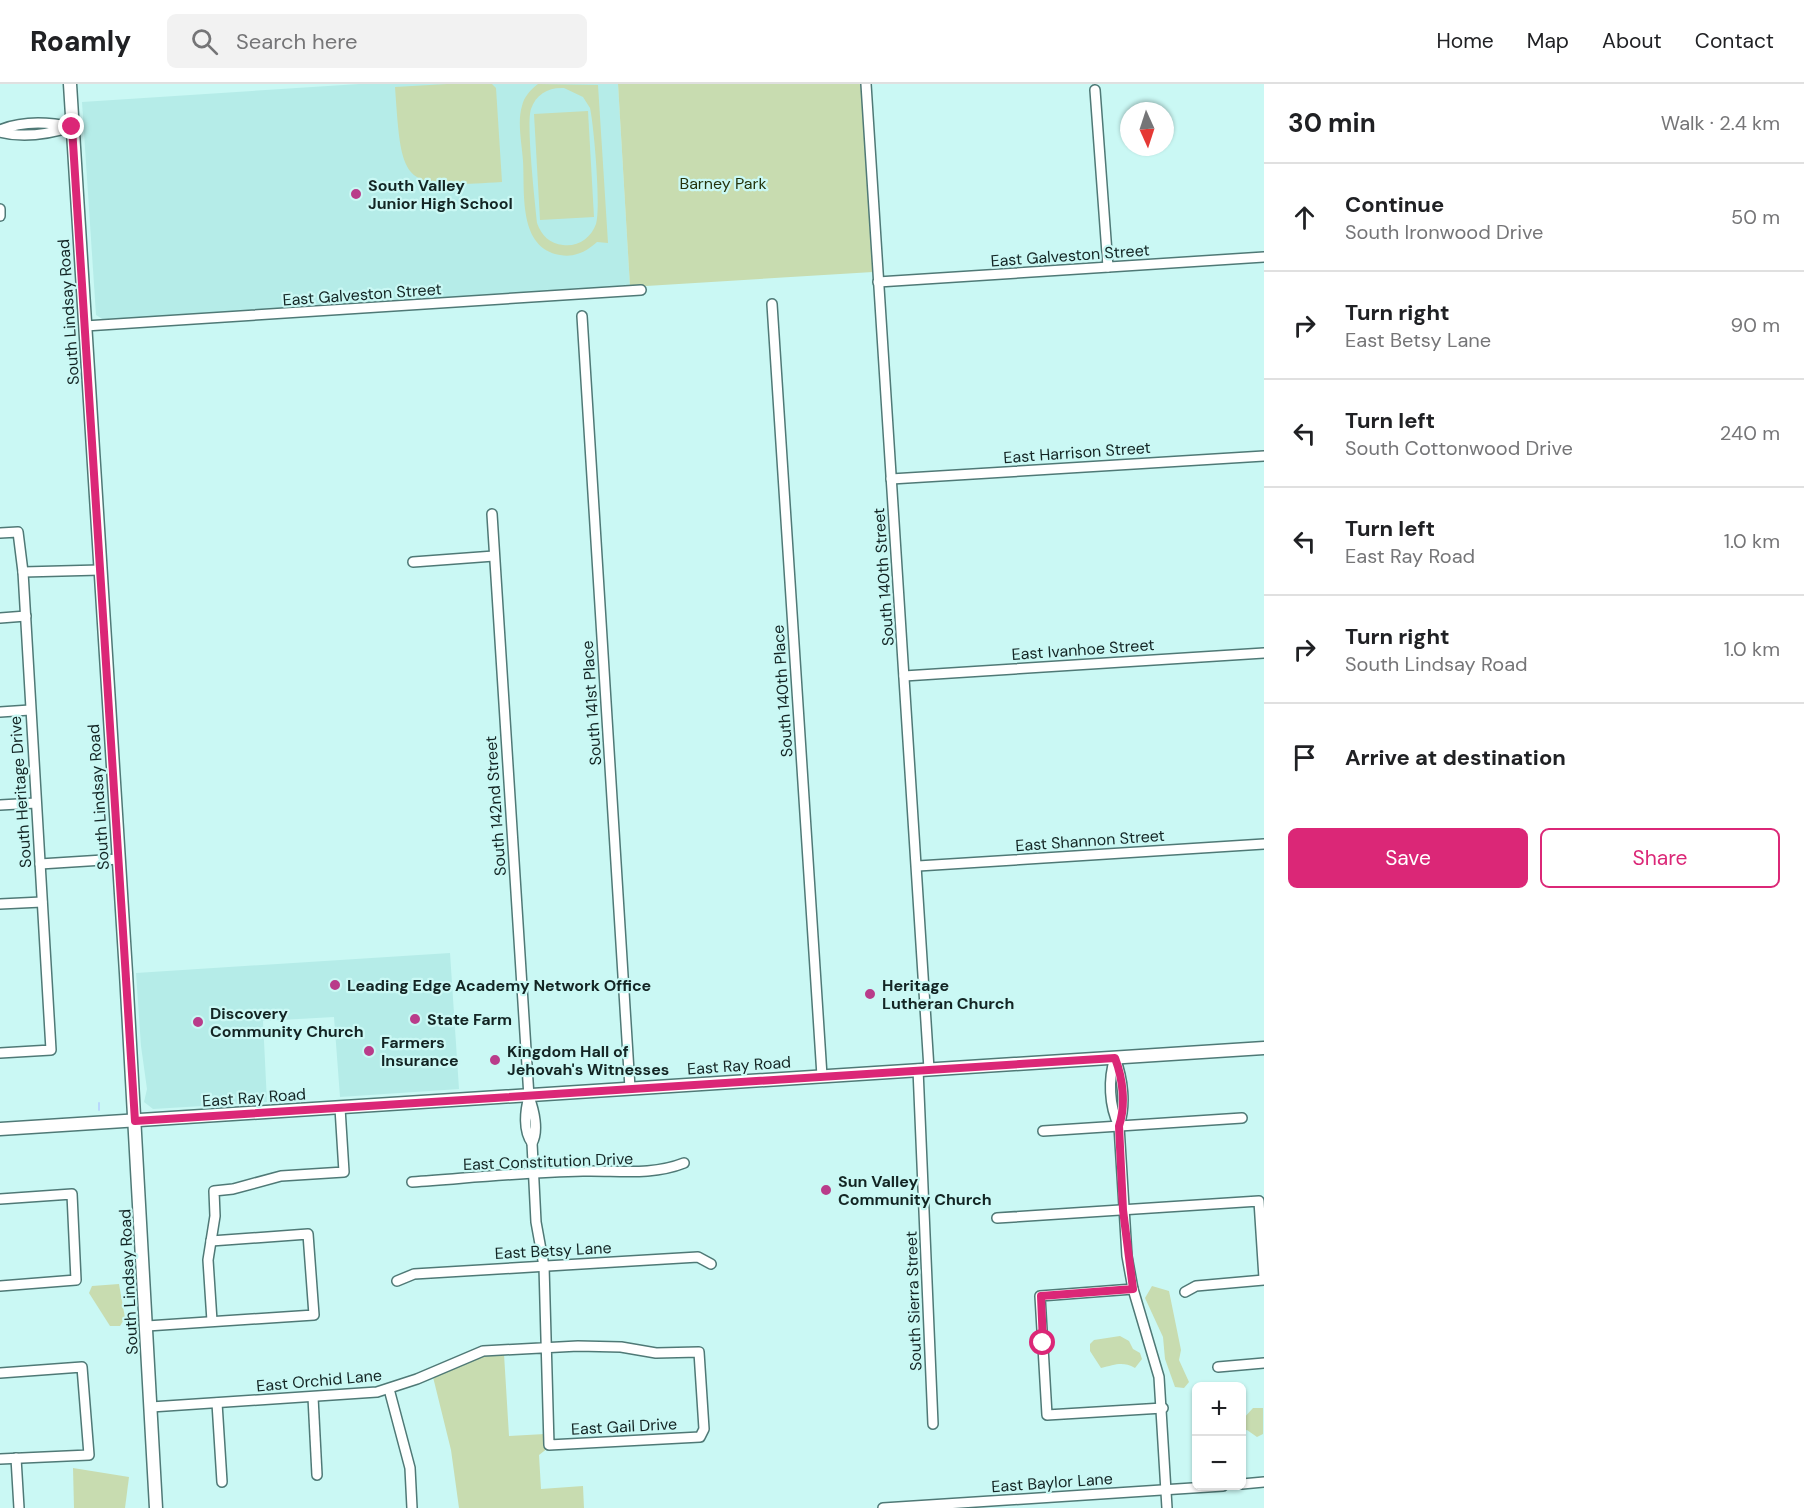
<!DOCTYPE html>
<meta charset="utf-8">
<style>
body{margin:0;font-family:"DM Sans",sans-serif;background:#f2f2f2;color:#202124}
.controls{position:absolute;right:18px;bottom:18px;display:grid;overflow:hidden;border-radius:9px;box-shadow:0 2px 4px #0004}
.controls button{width:54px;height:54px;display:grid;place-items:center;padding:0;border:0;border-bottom:2px solid #e0e0e0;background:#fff;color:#202124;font:30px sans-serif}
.compass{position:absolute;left:1120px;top:18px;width:54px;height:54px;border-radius:50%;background:#fff;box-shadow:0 2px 4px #0004;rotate:177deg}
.stop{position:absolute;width:18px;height:18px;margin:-14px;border:4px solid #db2777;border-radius:50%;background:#fff}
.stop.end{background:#db2777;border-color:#fff;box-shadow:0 2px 6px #0008}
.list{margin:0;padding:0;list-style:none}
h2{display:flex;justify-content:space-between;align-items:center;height:78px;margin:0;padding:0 24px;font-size:26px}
h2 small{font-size:20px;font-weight:400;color:#757577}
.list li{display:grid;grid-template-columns:39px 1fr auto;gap:18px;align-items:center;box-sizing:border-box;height:108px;padding:0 24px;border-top:2px solid #e0e0e0}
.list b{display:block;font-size:22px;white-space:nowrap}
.list p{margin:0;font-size:20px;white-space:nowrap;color:#757577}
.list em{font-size:20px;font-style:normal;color:#757577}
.actions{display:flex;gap:12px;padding:18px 24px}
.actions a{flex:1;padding:14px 0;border:2px solid #db2777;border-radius:9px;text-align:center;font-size:21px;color:#db2777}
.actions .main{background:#db2777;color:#fff}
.icon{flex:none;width:33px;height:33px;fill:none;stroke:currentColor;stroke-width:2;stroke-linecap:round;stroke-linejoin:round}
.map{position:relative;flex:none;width:1264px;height:1424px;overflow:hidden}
header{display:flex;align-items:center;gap:36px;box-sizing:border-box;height:84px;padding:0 30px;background:#fff;border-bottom:2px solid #e0e0e0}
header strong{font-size:28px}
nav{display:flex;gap:33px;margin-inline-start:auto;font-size:21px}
.search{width:420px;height:54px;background:#f2f2f2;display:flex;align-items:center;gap:15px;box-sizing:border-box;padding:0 21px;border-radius:9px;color:#757577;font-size:22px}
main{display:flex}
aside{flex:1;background:#fff}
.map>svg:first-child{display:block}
</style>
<header>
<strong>Roamly</strong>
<div class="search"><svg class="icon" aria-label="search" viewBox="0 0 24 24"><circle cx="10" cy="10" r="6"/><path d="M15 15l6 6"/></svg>Search here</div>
<nav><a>Home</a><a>Map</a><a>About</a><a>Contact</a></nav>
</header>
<main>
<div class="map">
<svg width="1264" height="1424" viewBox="0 0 1264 1424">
<rect width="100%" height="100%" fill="#caf8f4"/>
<!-- built -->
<g fill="#b5ece8">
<path d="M 359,0 L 618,0 L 630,203 L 104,236 L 96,231 L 82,18 Z"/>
<path d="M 450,869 L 459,1005 L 340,1013 L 334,933 L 263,937 L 267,1018 L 153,1025 L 144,1018 L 147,1005 L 141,962 L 136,889 Z"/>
</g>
<!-- green -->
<g fill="#c8dcb0" fill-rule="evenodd">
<path d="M 447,0 L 492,0 L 496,4 L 502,98 C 401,104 402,103 395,3 Z"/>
<path d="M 538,0 L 598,1 L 608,159 L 597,158 C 587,167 575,174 560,171 C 518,164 525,109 523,77 C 522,60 517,38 522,22 C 524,13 530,6 538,0 ZM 564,4 L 583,13 L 590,24 C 594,42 601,124 596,140 C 591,154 578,163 563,161 C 550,160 541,151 537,139 C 535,118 526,40 531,25 C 536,10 549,3 564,4 Z"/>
<path d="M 618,0 L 861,0 L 873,188 L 630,203 Z"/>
<path d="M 588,27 L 594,133 L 540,136 L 534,30 Z"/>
<path d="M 119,1200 L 125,1234 L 120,1242 L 110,1242 L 89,1209 L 92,1202 Z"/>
<path d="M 1152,1202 L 1169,1207 L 1181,1266 L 1179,1276 L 1189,1298 L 1184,1304 L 1175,1303 L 1165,1275 L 1163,1253 L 1145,1214 Z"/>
<path d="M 1120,1252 L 1129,1257 L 1133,1265 L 1140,1269 L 1142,1275 L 1135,1284 C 1122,1277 1115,1281 1101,1284 L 1090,1267 L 1090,1260 L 1094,1256 Z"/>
<path d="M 504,1270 L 509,1352 L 545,1350 L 548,1364 L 539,1371 L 541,1405 L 583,1402 L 584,1424 L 459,1424 L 451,1366 L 433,1293 L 478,1273 Z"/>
<path d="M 1253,1324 L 1263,1324 L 1263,1350 L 1257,1353 L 1247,1346 L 1242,1348 L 1242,1336 Z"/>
<path d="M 73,1384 L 129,1393 L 125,1424 L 74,1424 Z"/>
</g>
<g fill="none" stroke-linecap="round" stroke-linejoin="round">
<!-- stream -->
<path stroke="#b8d8fd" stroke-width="2" d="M 99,1019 L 99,1026"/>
<!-- minor casing -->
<g stroke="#4f7976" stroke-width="12">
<g id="minor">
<path d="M 866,0 L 929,985"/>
<path d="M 1095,6 L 1108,183"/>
<path d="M 0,46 C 22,37 49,38 72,43"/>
<path d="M 0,48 C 22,54 49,50 71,43"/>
<path d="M 0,125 L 0,132"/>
<path d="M 878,198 L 1264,173"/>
<path d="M 772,220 L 822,992"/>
<path d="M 582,232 L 630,1004"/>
<path d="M 85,242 L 641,206"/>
<path d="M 891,395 L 1264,372"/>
<path d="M 492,430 L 529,1013 C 525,1027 523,1047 532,1059"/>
<path d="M 0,449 L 18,448 L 23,488 L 51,966 L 0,969"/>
<path d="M 413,478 L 494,472"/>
<path d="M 23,488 L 100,486"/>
<path d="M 0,534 L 26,532"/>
<path d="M 904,592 L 1264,569"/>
<path d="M 0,628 L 30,626"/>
<path d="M 0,721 L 36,719"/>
<path d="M 40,780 L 119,775"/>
<path d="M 918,782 L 1264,760"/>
<path d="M 0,820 L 42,818"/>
<path d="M 1115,974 C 1123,995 1126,1021 1119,1042 L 1127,1172 L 1133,1205 L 1159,1293 L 1167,1424"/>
<path d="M 1115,974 C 1108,995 1109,1022 1119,1042"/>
<path d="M 918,985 L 933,1340"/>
<path d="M 1043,1047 L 1242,1034"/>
<path d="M 412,1098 C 469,1094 526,1088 583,1087 C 617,1086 651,1092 684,1079"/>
<path d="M 0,1115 L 72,1110 L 76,1196 L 0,1202"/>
<path d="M 997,1134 L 1259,1117 L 1264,1194"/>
<path d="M 397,1197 L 414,1190 L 698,1173 L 711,1180"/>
<path d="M 1133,1205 L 1040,1212 L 1047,1331 L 1163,1324"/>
<path d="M 1185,1208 L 1196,1202 L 1264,1196"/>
<path d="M 212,1237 L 208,1176 L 215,1132 L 214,1107 L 233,1105 L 281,1092 L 344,1088 L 340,1024"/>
<path d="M 147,1242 L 314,1231 L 308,1150 L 211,1157"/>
<path d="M 1218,1283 L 1264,1279"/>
<path d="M 0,1289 L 82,1283 L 89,1371 L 0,1375"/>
<path d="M 389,1305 L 410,1384 L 412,1424"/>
<path d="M 313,1313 L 317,1391"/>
<path d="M 217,1319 L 222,1398"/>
<path d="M 151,1323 L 377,1308 L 417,1295 L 483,1267 L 578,1262 L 621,1263 L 656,1269 L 699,1268 L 704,1345 L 700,1353 L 549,1361 L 544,1182 L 536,1138 L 532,1059 C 539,1047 534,1026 529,1013"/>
<path d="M 16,1374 L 19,1424"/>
<path d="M 1242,1400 L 1264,1398"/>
<path d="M 883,1424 L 1223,1402"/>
</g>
</g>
<!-- major casing -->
<g stroke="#4f7976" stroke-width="15">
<g id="major">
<path d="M 70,0 L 126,889 L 156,1424"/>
<path d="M 0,1045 L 1264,964"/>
</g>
</g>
<!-- minor -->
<use href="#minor" stroke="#fff" stroke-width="9"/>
<!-- major -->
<use href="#major" stroke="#fff" stroke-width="12"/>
</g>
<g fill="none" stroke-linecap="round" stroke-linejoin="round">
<!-- route -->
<path stroke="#db2777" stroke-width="8" d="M 72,43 L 135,1037 L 1115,974 C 1123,995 1126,1021 1119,1042 L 1123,1126 L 1133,1205 L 1041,1212 L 1043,1259"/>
</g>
<!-- markers -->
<g fill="#b93c8a" stroke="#caf8f4" stroke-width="2">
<circle cx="356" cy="110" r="6"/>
<circle cx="335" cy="901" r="6"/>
<circle cx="870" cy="910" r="6"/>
<circle cx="415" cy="935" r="6"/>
<circle cx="198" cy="938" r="6"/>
<circle cx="369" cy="967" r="6"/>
<circle cx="495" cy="976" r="6"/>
<circle cx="826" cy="1106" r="6"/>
</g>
<g text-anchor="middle" stroke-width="4.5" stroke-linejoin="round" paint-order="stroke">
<!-- park labels -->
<g font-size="16" fill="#23320b" stroke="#caf8f4">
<text x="723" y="105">Barney Park</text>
</g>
<!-- poi labels -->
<g font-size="16" font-weight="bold" fill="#132524" stroke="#caf8f4" text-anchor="start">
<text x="368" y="107">South Valley<tspan x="368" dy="18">Junior High School</tspan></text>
<text x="347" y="907">Leading Edge Academy Network Office</text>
<text x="882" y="907">Heritage<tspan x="882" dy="18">Lutheran Church</tspan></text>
<text x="210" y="935">Discovery<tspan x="210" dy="18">Community Church</tspan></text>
<text x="427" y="941">State Farm</text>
<text x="381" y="964">Farmers<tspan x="381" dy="18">Insurance</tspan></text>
<text x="507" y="973">Kingdom Hall of<tspan x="507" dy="18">Jehovah's Witnesses</tspan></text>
<text x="838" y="1103">Sun Valley<tspan x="838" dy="18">Community Church</tspan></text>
</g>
<!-- street labels -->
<g font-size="16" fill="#132524" stroke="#caf8f4">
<text transform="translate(1070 171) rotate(-4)" y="6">East Galveston Street</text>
<text transform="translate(362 210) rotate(-4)" y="6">East Galveston Street</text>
<text transform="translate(68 228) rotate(-94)" y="6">South Lindsay Road</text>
<text transform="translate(1077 368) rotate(-4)" y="6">East Harrison Street</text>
<text transform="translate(883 493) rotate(-94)" y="6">South 140th Street</text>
<text transform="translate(1083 565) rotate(-4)" y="6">East Ivanhoe Street</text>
<text transform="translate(782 607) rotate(-94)" y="6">South 140th Place</text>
<text transform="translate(591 619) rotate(-94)" y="6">South 141st Place</text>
<text transform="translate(20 708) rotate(-94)" y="6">South Heritage Drive</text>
<text transform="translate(98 713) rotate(-94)" y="6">South Lindsay Road</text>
<text transform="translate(495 722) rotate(-94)" y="6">South 142nd Street</text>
<text transform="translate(1090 756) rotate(-4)" y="6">East Shannon Street</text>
<text transform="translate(739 981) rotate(-4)" y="6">East Ray Road</text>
<text transform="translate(254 1013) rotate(-4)" y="6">East Ray Road</text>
<text transform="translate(548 1077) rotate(-2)" y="6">East Constitution Drive</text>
<text transform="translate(553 1166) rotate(-3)" y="6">East Betsy Lane</text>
<text transform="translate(128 1198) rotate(-93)" y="6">South Lindsay Road</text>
<text transform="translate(913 1217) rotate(-92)" y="6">South Sierra Street</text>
<text transform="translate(319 1296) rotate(-5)" y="6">East Orchid Lane</text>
<text transform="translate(624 1342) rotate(-3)" y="6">East Gail Drive</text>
<text transform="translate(1052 1398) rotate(-4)" y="6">East Baylor Lane</text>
</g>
</g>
</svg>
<div class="controls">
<button>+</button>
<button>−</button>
</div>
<svg class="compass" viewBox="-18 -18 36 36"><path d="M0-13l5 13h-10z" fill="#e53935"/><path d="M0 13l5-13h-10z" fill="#757577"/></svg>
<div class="stop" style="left:1043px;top:1259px"></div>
<div class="stop end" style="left:72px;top:43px"></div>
</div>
<aside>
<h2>30 min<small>Walk · 2.4 km</small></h2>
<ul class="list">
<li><svg class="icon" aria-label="ahead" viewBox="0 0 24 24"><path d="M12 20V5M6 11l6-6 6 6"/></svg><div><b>Continue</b><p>South Ironwood Drive</p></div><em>50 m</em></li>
<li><svg class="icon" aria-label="right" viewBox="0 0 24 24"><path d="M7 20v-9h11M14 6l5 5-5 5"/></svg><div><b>Turn right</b><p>East Betsy Lane</p></div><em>90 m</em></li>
<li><svg class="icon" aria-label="left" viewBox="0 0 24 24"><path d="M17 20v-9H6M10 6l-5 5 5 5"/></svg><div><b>Turn left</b><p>South Cottonwood Drive</p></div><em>240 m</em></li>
<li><svg class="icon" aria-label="left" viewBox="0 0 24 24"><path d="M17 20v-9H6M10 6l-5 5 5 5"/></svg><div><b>Turn left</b><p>East Ray Road</p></div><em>1.0 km</em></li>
<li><svg class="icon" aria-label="right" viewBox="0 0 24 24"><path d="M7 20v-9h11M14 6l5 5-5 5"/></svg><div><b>Turn right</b><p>South Lindsay Road</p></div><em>1.0 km</em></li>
<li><svg class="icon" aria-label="arrive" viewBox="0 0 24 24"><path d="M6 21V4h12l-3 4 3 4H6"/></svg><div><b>Arrive at destination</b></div></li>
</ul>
<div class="actions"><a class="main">Save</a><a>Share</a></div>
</aside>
</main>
